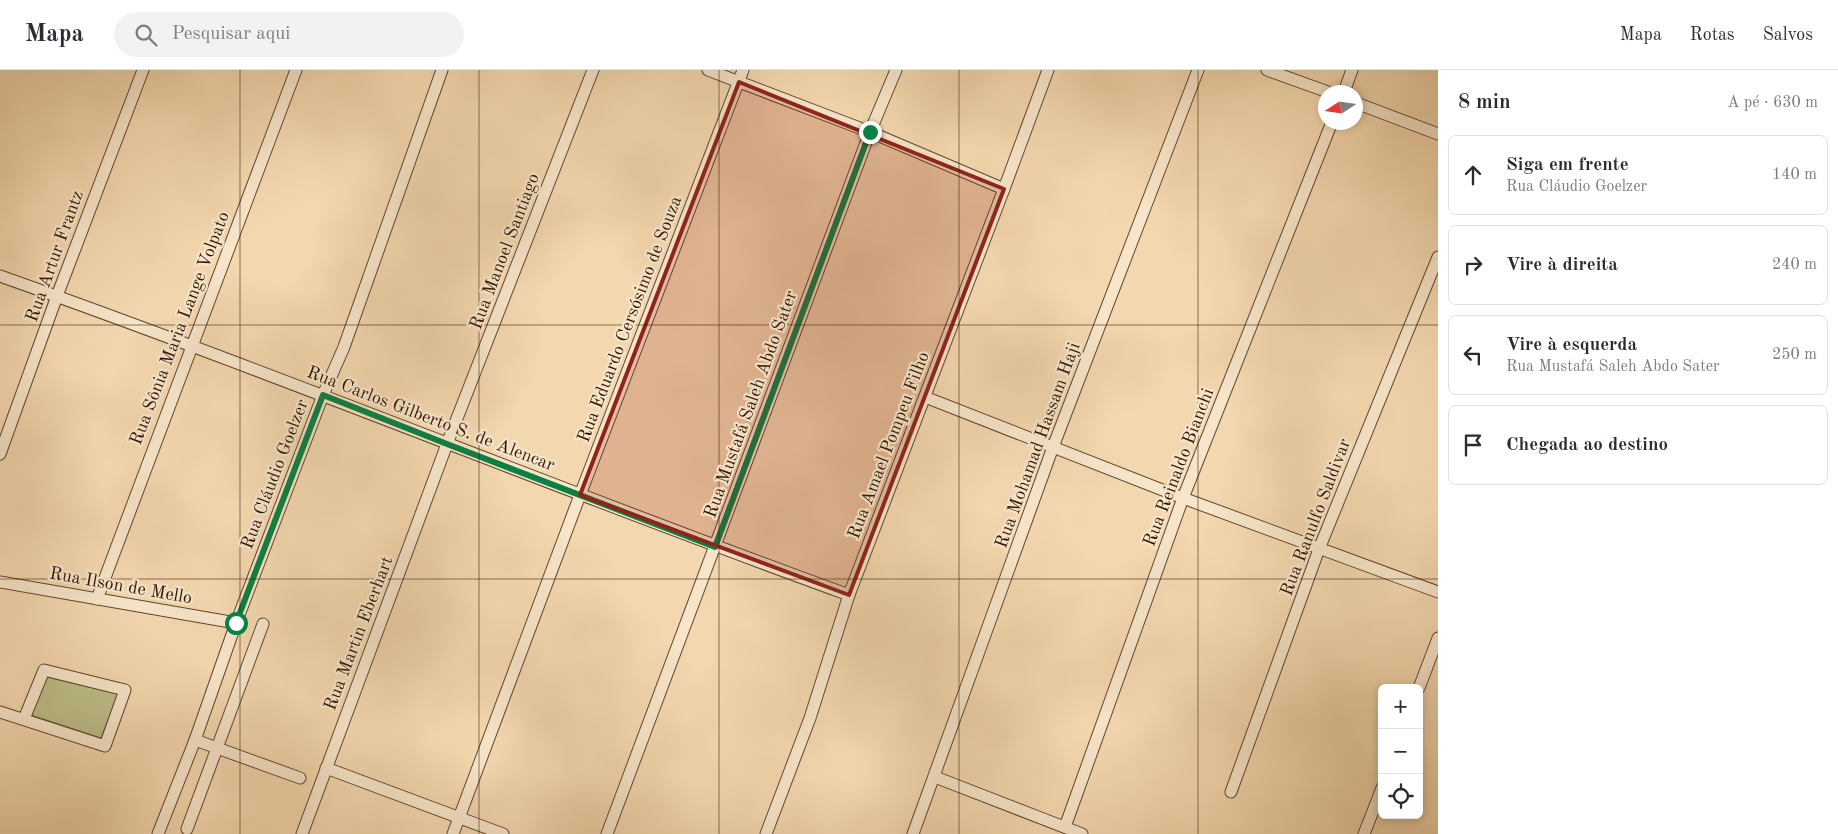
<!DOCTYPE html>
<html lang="pt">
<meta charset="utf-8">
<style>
body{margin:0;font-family:"Old Standard TT",serif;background:#f2f2f3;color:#2b2b33}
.controls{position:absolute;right:15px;bottom:15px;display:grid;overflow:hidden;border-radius:8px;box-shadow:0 2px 8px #0003}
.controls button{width:45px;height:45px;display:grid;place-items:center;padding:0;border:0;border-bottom:1px solid #e1e1e2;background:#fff;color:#2b2b33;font:25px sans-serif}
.compass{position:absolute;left:1318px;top:15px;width:45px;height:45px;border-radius:50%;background:#fff;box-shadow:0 2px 8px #0003;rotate:258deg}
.stop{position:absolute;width:15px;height:15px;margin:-11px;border:4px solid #0b8043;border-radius:50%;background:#fff}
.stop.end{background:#0b8043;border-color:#fff;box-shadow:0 1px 5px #0008}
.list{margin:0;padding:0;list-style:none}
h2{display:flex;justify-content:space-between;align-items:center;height:65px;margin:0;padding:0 20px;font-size:21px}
h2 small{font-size:16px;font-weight:400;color:#7c7c81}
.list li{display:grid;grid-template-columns:32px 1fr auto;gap:15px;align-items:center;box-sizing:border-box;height:80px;margin:0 10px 10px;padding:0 10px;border:1px solid #e1e1e2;border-radius:8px}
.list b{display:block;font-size:19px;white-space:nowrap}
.list p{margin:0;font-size:16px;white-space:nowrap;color:#7c7c81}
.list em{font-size:16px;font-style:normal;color:#7c7c81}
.icon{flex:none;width:28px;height:28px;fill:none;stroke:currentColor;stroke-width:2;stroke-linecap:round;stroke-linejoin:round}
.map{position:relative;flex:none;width:1438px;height:764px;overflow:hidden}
header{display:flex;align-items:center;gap:30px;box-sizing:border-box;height:70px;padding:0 25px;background:#fff;border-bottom:1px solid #e1e1e2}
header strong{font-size:24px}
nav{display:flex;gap:28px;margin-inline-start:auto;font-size:18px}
.search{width:350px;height:45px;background:#f2f2f3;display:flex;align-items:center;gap:12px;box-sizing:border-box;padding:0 18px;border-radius:28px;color:#7c7c81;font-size:19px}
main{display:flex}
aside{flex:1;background:#fff}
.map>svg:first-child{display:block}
</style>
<header>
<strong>Mapa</strong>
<div class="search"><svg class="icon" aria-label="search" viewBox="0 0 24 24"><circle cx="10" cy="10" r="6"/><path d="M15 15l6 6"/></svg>Pesquisar aqui</div>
<nav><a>Mapa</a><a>Rotas</a><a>Salvos</a></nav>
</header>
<main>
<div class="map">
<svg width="1438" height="764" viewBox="0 0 1438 764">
<rect width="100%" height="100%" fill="#f3d7ae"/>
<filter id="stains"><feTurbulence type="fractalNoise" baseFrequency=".004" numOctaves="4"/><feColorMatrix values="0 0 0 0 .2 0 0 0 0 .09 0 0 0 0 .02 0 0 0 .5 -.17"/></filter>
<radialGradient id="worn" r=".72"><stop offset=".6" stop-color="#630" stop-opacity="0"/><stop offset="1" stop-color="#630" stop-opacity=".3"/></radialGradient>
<!-- green -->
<path fill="#bdbe89" stroke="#786a46" d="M 47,607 L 118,624 L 101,668 L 31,645 Z"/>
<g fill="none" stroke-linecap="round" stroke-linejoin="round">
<!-- minor casing -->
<g stroke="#62462d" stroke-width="13">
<g id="minor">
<path d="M 708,0 L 870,62 L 1004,119"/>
<path d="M 1267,0 L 1328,22"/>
<path d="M 1344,22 L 1352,0"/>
<path d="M 1356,33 L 1438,64"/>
<path d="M 0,206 C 285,307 565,422 849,525"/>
<path d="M 925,327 L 1183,428 L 1438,522"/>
<path d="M 0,384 L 57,226 L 143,0"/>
<path d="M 0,512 L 236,553"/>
<path d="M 97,529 L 296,0"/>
<path d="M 1419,618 L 1438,568"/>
<path d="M 0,642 L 105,676 L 125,620 L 44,600 L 24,649"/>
<path d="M 195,670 L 300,708"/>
<path d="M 326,698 L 503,764"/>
<path d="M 935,707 L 1082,764"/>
<path d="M 1231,722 L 1319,479 L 1438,187"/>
<path d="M 1065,757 L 1183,428 L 1332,52"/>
<path d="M 187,759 L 263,554"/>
<path d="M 158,764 L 195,670 L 236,553 L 323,325 L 344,277 L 442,0"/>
<path d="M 302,764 L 447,374 L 593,0"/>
<path d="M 453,764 L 580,425 L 743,0"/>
<path d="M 607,764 L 870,62 L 896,0"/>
<path d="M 766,764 L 810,648 L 849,525 L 1004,119 L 1048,0"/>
<path d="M 913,764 L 1053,377 L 1198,0"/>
<path d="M 1364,764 L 1382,718"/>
</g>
</g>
<!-- minor -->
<use href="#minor" stroke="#f7e5ca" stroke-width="11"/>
</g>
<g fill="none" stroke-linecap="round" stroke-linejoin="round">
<!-- route -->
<path stroke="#0b8043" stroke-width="6" d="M 236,553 L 323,325 L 447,374 L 715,477 L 870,62"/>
</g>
<!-- marked area -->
<path fill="#8f2418" fill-opacity="0.2" stroke="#8f2418" stroke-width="4" stroke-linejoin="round" d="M 739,12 L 1004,119 L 849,525 L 580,425 Z"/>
<!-- grid -->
<path fill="none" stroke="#321602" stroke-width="1" stroke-opacity="0.55" d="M 240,0 L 240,764M 479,0 L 479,764M 719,0 L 719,764M 959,0 L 959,764M 1198,0 L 1198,764M 0,255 L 1438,255M 0,509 L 1438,509"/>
<g text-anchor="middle" stroke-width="4.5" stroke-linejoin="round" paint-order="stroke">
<!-- street labels -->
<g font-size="18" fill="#321602" stroke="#f7e5ca">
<text transform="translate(504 181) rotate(-69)" y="6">Rua Manoel Santiago</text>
<text transform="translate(54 186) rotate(-70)" y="6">Rua Artur Frantz</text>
<text transform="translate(629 249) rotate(-69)" y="6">Rua Eduardo Cersósimo de Souza</text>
<text transform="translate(179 258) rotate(-69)" y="6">Rua Sônia Maria Lange Volpato</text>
<text transform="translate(750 334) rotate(-70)" y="6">Rua Mustafá Saleh Abdo Sater</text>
<text transform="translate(431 348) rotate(21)" y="6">Rua Carlos Gilberto S. de Alencar</text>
<text transform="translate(888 375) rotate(-69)" y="6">Rua Amael Pompeu Filho</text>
<text transform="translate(1037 375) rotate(-70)" y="6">Rua Mohamad Hassam Haji</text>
<text transform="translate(1178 397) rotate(-69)" y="6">Rua Reinaldo Bianchi</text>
<text transform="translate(274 404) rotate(-69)" y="6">Rua Cláudio Goelzer</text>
<text transform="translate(1315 447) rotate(-69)" y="6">Rua Ranulfo Saldivar</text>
<text transform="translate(121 515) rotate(10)" y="6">Rua Ilson de Mello</text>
<text transform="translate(358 563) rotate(-69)" y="6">Rua Martin Eberhart</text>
</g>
</g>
<rect width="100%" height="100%" filter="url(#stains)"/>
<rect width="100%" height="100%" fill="url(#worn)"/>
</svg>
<div class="controls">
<button>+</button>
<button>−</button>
<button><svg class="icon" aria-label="locate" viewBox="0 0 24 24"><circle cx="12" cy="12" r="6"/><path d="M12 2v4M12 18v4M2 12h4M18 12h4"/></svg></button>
</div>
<svg class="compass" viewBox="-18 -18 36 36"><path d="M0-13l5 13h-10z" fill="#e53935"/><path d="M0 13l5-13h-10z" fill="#7c7c81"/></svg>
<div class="stop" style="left:236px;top:553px"></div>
<div class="stop end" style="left:870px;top:62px"></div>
</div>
<aside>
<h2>8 min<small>A pé · 630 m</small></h2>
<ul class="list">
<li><svg class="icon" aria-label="ahead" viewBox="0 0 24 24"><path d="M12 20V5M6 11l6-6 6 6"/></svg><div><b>Siga em frente</b><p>Rua Cláudio Goelzer</p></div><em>140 m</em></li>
<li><svg class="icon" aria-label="right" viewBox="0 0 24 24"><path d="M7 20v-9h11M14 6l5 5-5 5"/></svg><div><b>Vire à direita</b></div><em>240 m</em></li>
<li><svg class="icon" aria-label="left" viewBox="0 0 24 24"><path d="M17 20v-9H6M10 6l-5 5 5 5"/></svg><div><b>Vire à esquerda</b><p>Rua Mustafá Saleh Abdo Sater</p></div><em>250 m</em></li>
<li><svg class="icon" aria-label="arrive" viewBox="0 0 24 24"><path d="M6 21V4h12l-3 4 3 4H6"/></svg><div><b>Chegada ao destino</b></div></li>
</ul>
</aside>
</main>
